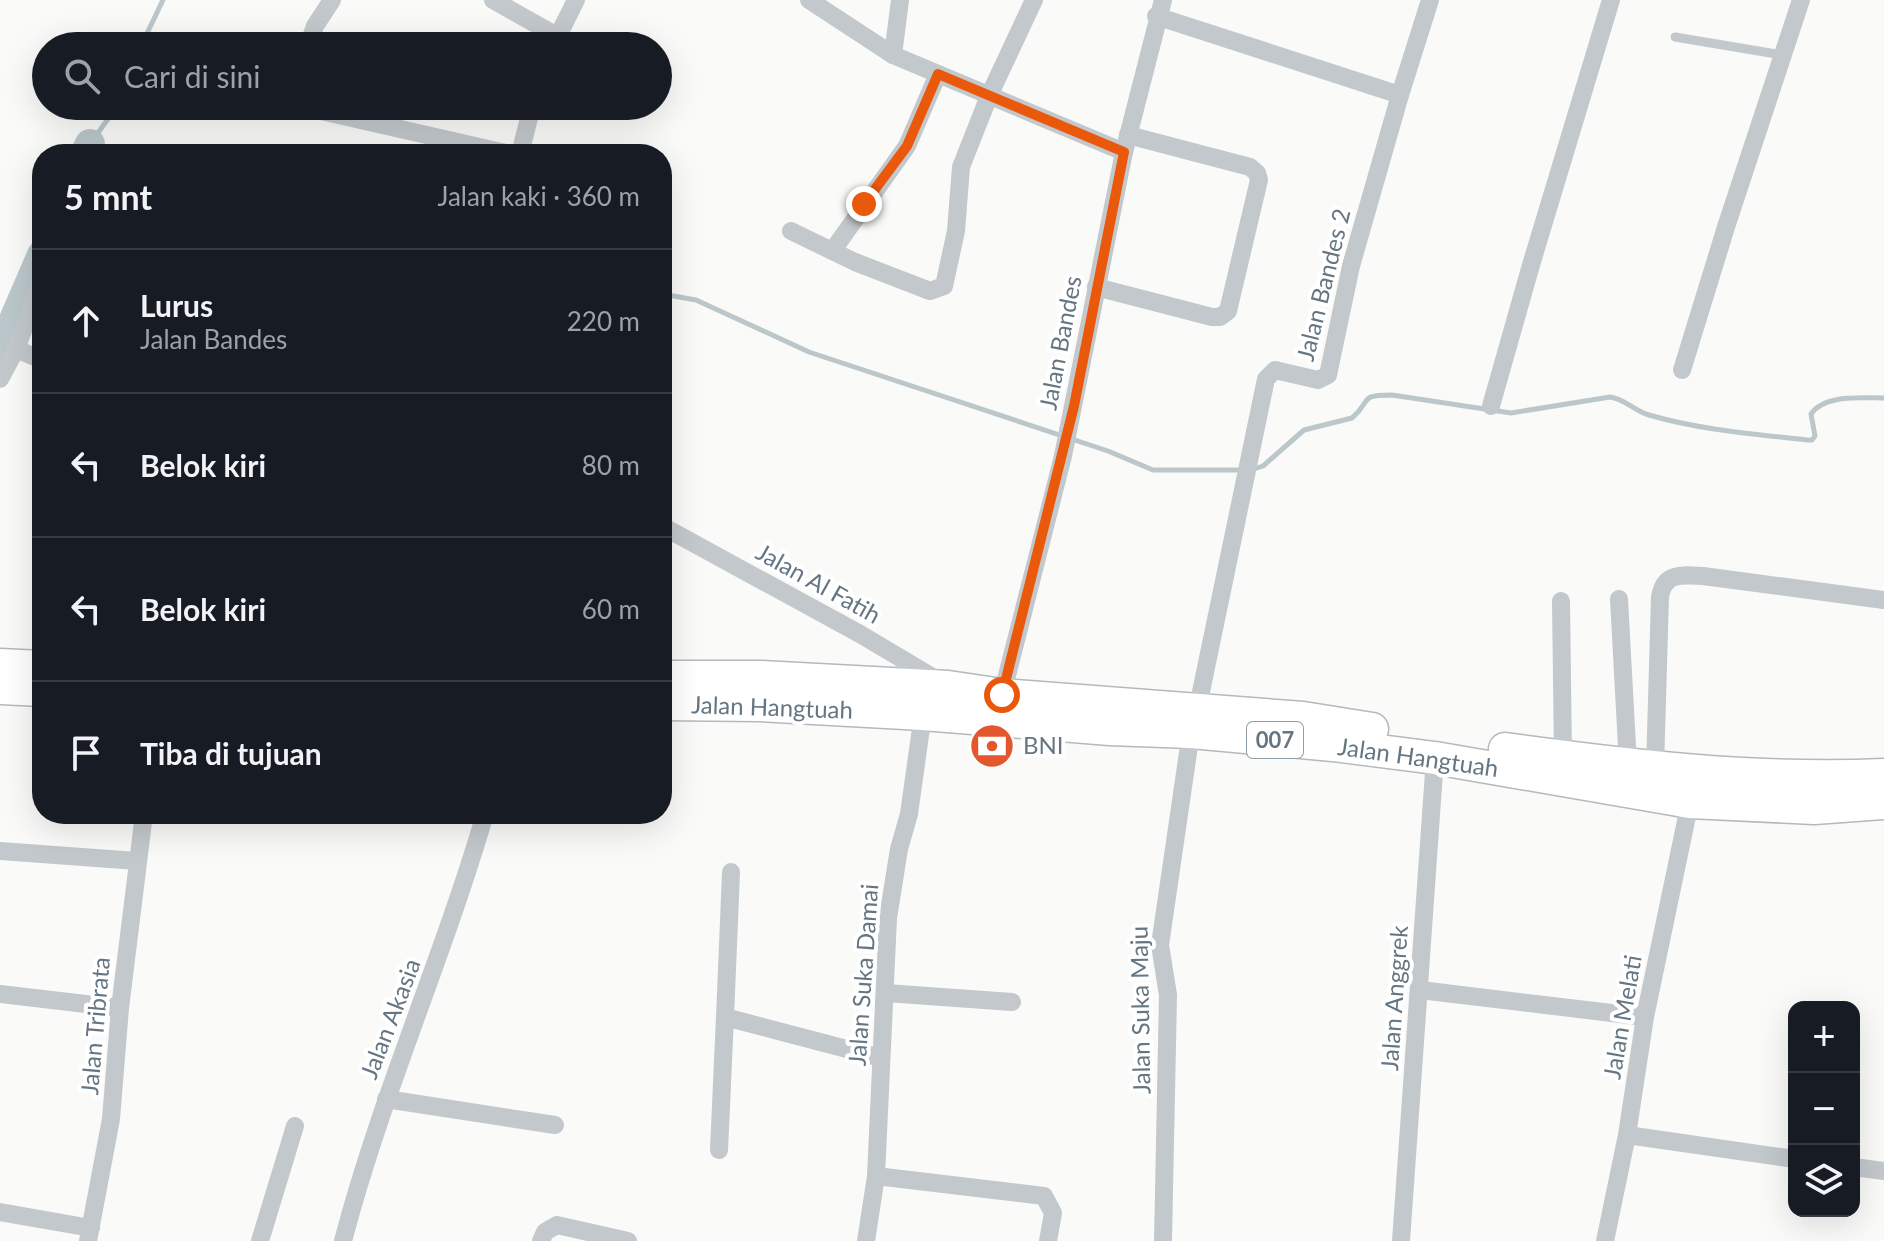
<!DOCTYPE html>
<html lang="id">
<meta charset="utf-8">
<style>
body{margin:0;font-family:Lato,sans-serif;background:#20242c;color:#f1f3f6}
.controls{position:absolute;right:24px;bottom:24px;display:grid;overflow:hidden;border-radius:16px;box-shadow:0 8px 32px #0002}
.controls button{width:72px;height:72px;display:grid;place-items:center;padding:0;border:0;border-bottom:2px solid #363941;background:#171b24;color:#f1f3f6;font:40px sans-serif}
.stop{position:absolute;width:24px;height:24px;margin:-18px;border:6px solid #ea580c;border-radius:50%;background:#fff}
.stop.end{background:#ea580c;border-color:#fff;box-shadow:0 2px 8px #0008}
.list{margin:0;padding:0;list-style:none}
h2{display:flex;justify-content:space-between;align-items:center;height:104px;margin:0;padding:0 32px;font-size:34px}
h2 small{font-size:26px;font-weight:400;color:#9ea1a6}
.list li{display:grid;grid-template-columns:52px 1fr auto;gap:24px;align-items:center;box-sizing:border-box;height:144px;padding:0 32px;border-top:2px solid #363941}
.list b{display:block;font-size:30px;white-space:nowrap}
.list p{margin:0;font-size:26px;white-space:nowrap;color:#9ea1a6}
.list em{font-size:26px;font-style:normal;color:#9ea1a6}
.icon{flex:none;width:44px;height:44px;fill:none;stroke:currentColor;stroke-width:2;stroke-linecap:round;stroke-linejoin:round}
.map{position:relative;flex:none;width:1884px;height:1241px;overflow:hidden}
.search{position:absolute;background:#171b24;box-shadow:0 8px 32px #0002;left:32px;top:32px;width:640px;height:88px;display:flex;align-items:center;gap:20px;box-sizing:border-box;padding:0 28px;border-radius:44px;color:#9ea1a6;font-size:30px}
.panel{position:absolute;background:#171b24;box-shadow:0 8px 32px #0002;left:32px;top:144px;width:640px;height:680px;border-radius:32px}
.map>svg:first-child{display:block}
</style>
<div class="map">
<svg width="1884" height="1241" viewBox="0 0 1884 1241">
<rect width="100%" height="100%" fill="#fafaf8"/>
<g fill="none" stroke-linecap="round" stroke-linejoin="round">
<!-- stream -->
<g stroke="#bbc7cb" stroke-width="5">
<path d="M 141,46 L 163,0"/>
<path d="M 90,144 L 110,116 L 111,106"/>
<path d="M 91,144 L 128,154"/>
<path d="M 662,294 L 696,300 L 809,352 L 1108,451 L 1153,470 L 1241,470"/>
<path d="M 1251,470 L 1263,466 L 1304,430 L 1352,418 C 1373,400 1357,395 1392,395 L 1511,413 L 1610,397 C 1625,399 1635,411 1649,415 C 1700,430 1755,434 1807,440 L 1812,440 L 1815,436 L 1811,414 C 1825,394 1862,398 1884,398"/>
</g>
<!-- river -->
<g stroke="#bbc7cb" stroke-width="30">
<path d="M 85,154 L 90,144"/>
<path d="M 0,352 L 42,255"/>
</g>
<!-- highway casing -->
<g stroke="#b4b9bd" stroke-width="35">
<g id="highway">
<path d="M 0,665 L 42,667"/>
<path d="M 662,677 L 760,677 L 948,687 L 1002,695 L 1303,718 L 1372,729"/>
<path d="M 0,688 L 42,690"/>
<path d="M 662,704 L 760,705 L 923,714 L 1110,729 L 1191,732 L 1333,745 L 1435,758 L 1690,802 L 1814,808 L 1884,803"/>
<path d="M 1505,749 C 1631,766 1757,781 1884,775"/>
</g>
</g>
<!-- lane -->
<path stroke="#c3c8cc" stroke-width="9" d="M 1675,37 L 1782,55"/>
<!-- street -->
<g stroke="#c3c8cc" stroke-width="18">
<path d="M 493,0 L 557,36"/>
<path d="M 809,0 L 893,55 L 1124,152"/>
<path d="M 1156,16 L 1400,95"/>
<path d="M 308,46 L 315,26 L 332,0"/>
<path d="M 553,46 L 576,0"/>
<path d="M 893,55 L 900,0"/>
<path d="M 299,106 L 510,154"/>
<path d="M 520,154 L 532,106"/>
<path d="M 791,231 L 855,262 L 930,291 L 944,286 L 956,231 L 961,167 L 989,96 L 1034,0"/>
<path d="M 833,250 L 907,146 L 938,74"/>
<path d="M 1096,287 L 1212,317 L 1220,317 L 1228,311 L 1259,180 L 1257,173 L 1250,167 L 1128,135"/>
<path d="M 16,349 L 42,360"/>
<path d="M 1682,370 L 1726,227 L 1801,0"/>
<path d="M 0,379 L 16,349 L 42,280"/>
<path d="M 1491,406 L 1531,265 L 1611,0"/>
<path d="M 662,526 L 860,634 L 939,681"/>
<path d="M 1619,599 L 1628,765"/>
<path d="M 1561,601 L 1563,757"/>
<path d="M 1002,695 L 1063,456 L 1124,152 L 1163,0"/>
<path d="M 1197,711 L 1266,379 L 1275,370 L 1318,380 L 1328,375 L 1351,266 L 1400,95 L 1430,0"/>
<path d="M 1655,768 L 1660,597 C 1664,572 1681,575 1703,576 L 1884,600"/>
<path d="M 0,851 L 137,861"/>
<path d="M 731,872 L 725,1017 L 881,1058"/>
<path d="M 1420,990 L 1645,1017"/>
<path d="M 886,993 L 1012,1002"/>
<path d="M 0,994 L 120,1008"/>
<path d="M 386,1099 L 555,1125"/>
<path d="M 1627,1135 L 1794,1159"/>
<path d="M 719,1150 L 725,1017"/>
<path d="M 1854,1167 L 1884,1171"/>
<path d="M 876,1176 L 1044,1196 L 1053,1213 L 1048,1241"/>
<path d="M 0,1212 L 91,1228"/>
<path d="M 88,1241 L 111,1119 L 120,1008 L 144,814"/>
<path d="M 260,1241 L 295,1126"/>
<path d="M 343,1241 C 381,1096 443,958 485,814"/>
<path d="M 541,1241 L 545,1232 L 557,1225 L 628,1241"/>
<path d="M 866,1241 L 876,1176 L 888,918 L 899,849 L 909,814 L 923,714"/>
<path d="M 1163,1241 L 1168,995 L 1160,945 L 1191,732"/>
<path d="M 1401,1241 L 1435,758"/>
<path d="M 1605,1241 L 1627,1135 L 1645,1017 L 1690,802"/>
</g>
<!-- highway -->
<use href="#highway" stroke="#fff" stroke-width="32"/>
</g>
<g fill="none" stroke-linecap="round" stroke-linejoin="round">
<!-- route -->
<path stroke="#ea580c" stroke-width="10" d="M 864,204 L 907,146 L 938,74 L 1124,152 L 1074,406 L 1002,695"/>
</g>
<!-- icons -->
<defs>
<g id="bank-disc" transform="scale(2.3)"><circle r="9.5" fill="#e4572e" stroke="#fff"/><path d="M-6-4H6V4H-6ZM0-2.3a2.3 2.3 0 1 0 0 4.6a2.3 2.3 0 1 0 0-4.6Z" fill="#fff"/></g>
</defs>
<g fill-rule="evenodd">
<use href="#bank-disc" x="992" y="746"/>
</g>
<g text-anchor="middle" stroke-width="8" stroke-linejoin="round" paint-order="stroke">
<!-- shield labels -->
<rect fill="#fff" stroke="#939fa8" stroke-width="2" x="1247" y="722" width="56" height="36" rx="6"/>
<g font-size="22" font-weight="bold" fill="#657683">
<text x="1275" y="748">007</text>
</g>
<!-- street labels -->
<g font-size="24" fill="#657683" stroke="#fff">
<text transform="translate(1324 285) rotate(-76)" y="8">Jalan Bandes 2</text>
<text transform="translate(1061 343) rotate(-79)" y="8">Jalan Bandes</text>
<text transform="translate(818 584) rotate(29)" y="8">Jalan Al Fatih</text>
<text transform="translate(772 708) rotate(2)" y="8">Jalan Hangtuah</text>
<text transform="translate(1418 758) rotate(8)" y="8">Jalan Hangtuah</text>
<text transform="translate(864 975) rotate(-86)" y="8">Jalan Suka Damai</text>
<text transform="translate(1395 998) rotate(-86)" y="8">Jalan Anggrek</text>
<text transform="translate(1141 1010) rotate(-91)" y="8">Jalan Suka Maju</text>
<text transform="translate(1623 1017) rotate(-80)" y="8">Jalan Melati</text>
<text transform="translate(391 1019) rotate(-69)" y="8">Jalan Akasia</text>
<text transform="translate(96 1026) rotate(-85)" y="8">Jalan Tribrata</text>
</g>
<!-- poi labels -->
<g font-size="24" fill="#657683" stroke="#fff" text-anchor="start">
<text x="1023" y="754">BNI</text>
</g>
</g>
</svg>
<div class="controls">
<button>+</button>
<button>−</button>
<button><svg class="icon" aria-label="layers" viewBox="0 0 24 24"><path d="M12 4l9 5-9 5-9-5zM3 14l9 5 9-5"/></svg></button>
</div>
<div class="stop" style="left:1002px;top:695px"></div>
<div class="stop end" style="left:864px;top:204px"></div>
<div class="search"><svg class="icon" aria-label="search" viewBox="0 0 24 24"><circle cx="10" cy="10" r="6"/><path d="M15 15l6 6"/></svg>Cari di sini</div>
<section class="panel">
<h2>5 mnt<small>Jalan kaki · 360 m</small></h2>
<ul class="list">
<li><svg class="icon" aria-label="ahead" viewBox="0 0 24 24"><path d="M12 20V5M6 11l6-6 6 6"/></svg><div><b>Lurus</b><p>Jalan Bandes</p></div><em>220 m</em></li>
<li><svg class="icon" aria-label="left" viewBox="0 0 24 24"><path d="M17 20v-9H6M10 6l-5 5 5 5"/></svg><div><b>Belok kiri</b></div><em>80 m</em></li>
<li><svg class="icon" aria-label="left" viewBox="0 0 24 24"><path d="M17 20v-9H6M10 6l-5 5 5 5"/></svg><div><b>Belok kiri</b></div><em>60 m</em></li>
<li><svg class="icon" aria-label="arrive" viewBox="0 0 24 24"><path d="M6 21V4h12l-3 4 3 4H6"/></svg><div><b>Tiba di tujuan</b></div></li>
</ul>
</section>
</div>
